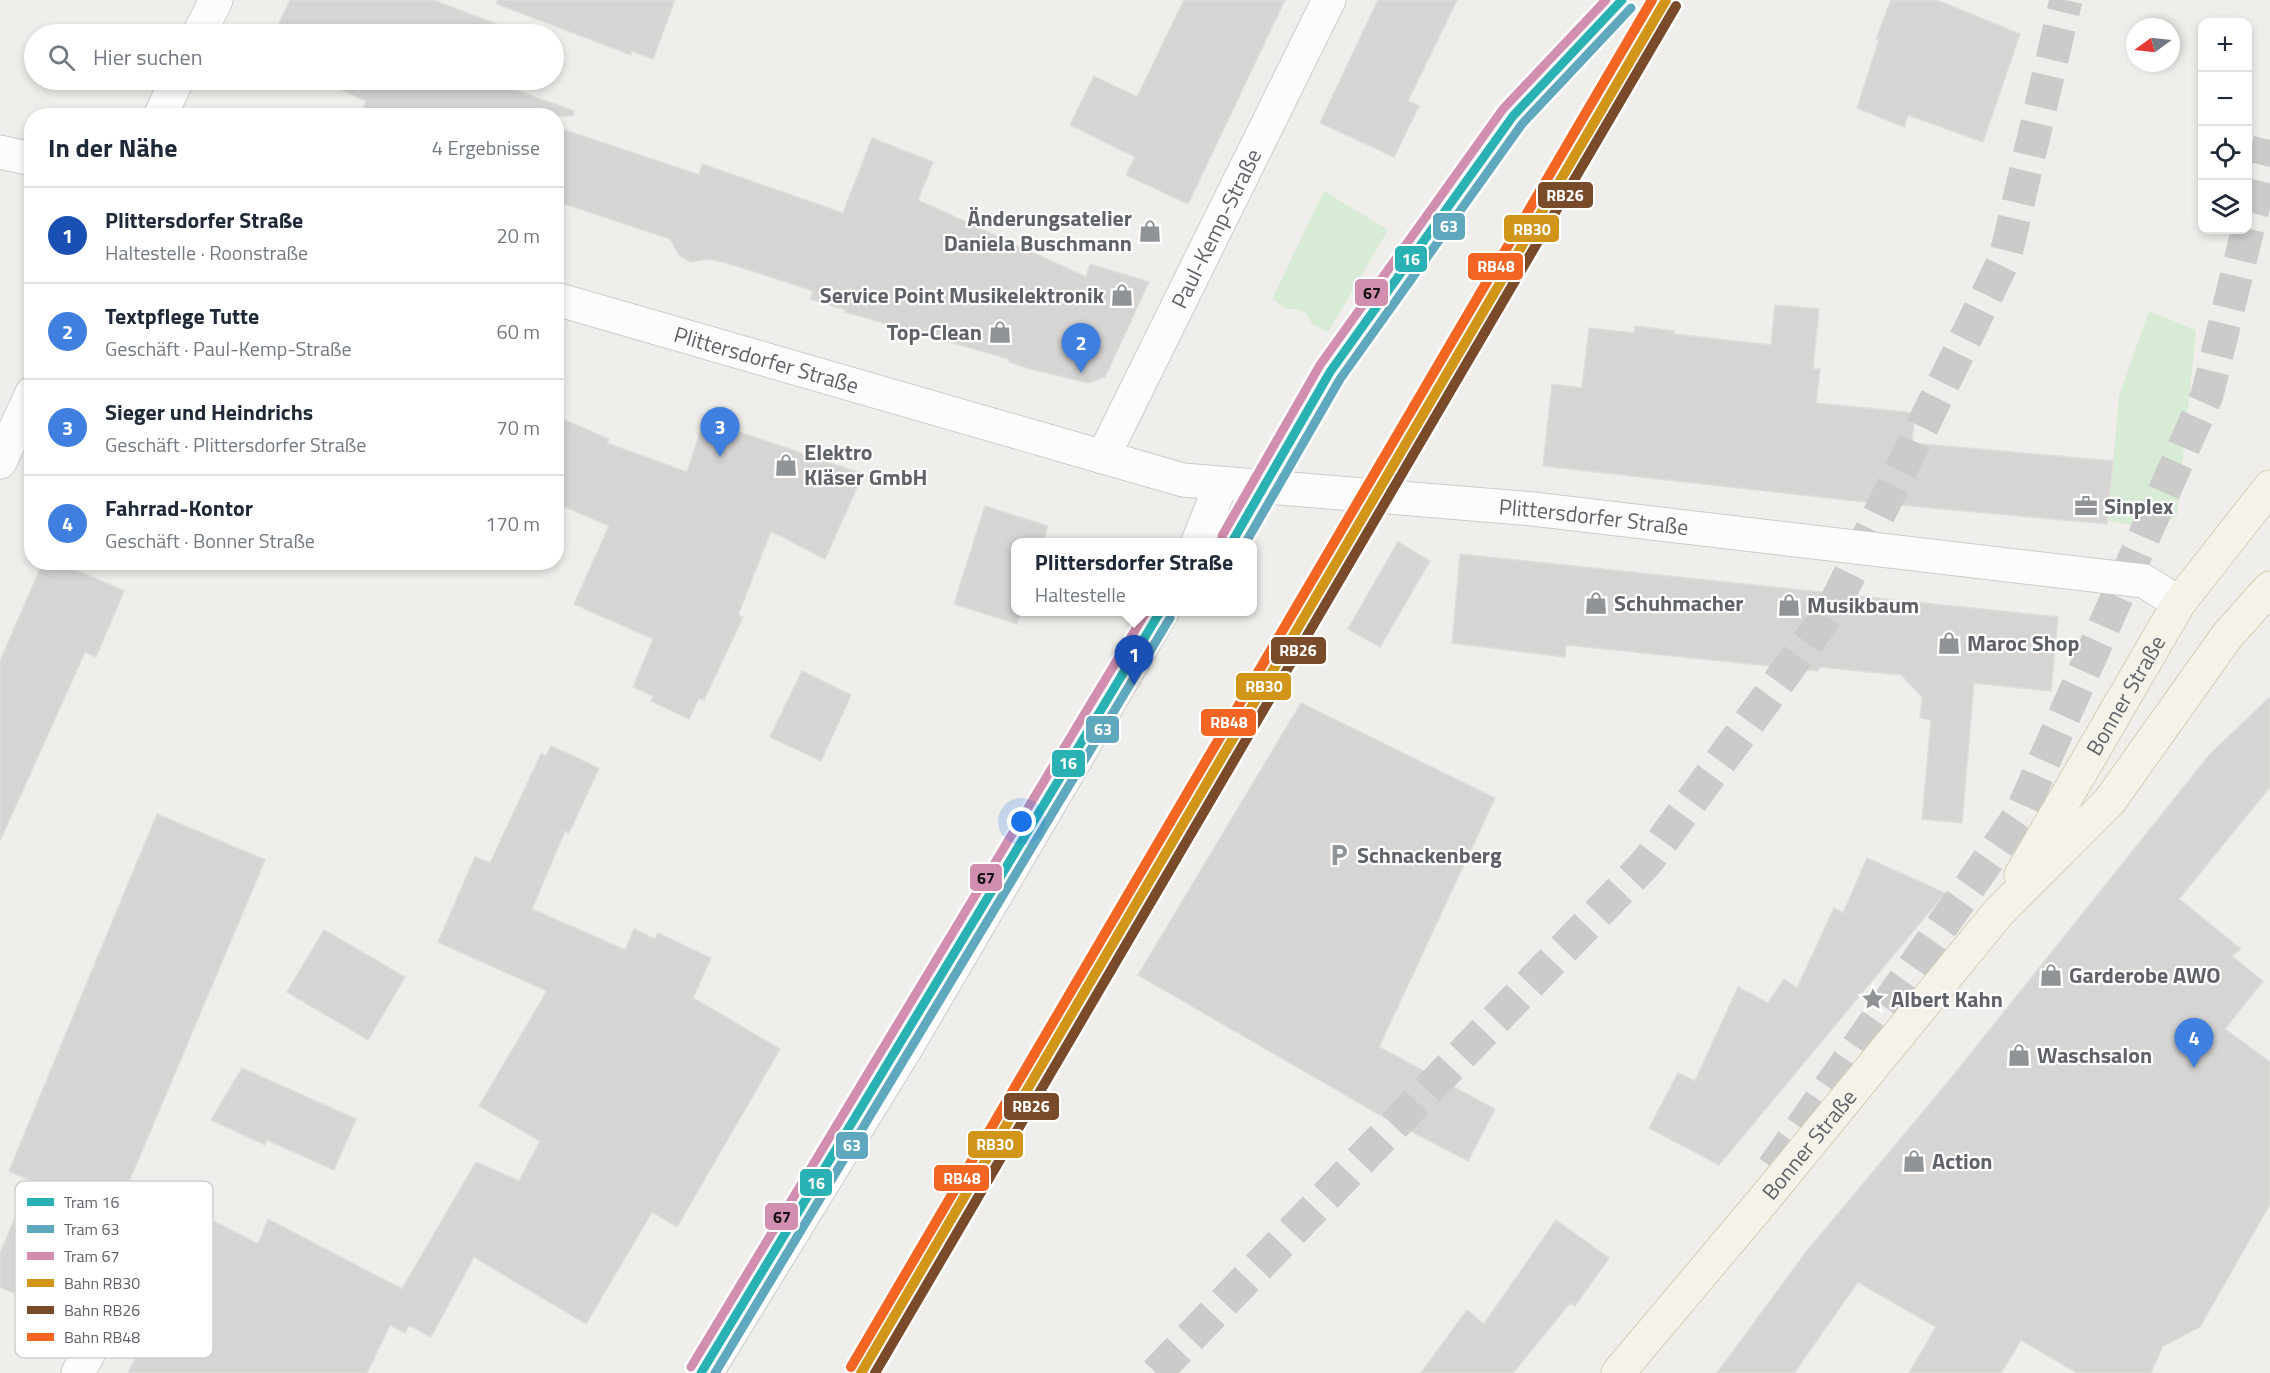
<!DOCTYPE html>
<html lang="de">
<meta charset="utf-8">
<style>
body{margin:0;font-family:"Titillium Web",sans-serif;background:#f6f6f7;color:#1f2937}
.controls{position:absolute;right:18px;top:18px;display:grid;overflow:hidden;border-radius:12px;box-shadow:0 3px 9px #0003}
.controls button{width:54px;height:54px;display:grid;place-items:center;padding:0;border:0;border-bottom:2px solid #e0e1e3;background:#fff;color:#1f2937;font:30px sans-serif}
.compass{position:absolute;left:2126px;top:18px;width:54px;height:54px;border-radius:50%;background:#fff;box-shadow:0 3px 9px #0003;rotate:255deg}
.you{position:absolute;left:1022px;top:822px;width:21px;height:21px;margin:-15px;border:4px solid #fff;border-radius:50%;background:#1a73e8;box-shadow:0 0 0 9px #1a73e833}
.badge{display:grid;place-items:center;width:39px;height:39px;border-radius:50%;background:#919496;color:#fff;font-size:20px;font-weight:700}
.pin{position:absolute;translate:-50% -50px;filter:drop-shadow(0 2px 3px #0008)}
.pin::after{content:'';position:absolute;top:32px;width:21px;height:18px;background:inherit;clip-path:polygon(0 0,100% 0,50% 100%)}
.popup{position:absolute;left:1011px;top:538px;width:246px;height:78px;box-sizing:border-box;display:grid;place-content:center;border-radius:12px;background:#fff;filter:drop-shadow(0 2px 4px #0005);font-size:20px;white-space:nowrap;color:#747a83}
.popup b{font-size:22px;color:#1f2937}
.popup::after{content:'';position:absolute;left:50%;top:100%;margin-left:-12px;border:12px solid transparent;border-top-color:#fff}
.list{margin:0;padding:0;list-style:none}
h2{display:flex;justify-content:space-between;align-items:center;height:78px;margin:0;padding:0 24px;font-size:26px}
h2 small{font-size:20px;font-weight:400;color:#747a83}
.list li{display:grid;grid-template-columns:39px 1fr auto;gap:18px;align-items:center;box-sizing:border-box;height:96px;padding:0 24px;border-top:2px solid #e0e1e3}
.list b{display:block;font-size:22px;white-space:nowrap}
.list p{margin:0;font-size:20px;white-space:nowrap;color:#747a83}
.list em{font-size:20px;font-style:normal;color:#747a83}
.icon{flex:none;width:33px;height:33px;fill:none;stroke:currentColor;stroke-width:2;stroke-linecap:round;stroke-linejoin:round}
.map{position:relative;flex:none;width:2270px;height:1373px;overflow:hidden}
.search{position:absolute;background:#fff;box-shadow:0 3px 9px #0003;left:24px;top:24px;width:540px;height:66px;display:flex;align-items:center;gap:15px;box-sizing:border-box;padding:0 21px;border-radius:33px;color:#747a83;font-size:22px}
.panel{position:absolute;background:#fff;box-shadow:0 3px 9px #0003;left:24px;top:108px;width:540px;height:462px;border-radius:24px}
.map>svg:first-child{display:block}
</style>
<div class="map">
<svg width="2270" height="1373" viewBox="0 0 2270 1373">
<rect width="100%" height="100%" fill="#efeeea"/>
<!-- green -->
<g fill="#d8ebd6">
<path d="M 1324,191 L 1388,230 L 1328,332 L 1312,324 L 1306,313 L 1296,309 L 1287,309 L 1272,299 Z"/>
<path d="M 2149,311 L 2196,330 L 2177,515 C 2158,533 2132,524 2108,521 L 2119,396 Z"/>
</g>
<!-- building -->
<g fill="#d6d5d3" stroke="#deddd9" stroke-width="1.5">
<path d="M 290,0 L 433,0 L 499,25 L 496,34 L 274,34 Z"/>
<path d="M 497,0 L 675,0 L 653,59 L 632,51 L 631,55 L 497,4 Z"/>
<path d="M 1184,0 L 1285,0 L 1188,204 L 1126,175 L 1135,157 L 1070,125 L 1094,76 L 1137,97 Z"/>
<path d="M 1378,0 L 1457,0 L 1408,101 L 1419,106 L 1394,157 L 1320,123 Z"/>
<path d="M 1891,0 L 1937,0 L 2020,34 L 1983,142 L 1908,115 L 1904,127 L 1857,108 L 1879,40 L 1876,39 Z"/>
<path d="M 320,80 L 488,80 L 574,111 L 573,116 L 360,116 L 366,101 Z"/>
<path d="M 556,127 L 699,175 L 702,164 L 843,213 L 872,138 L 933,162 L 918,200 L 1086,277 L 1090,264 L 1149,282 L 1105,377 L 1088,383 L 1027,368 L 1009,362 L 1009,359 L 845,312 L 846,310 L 810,299 L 813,291 L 737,266 L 710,259 L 690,262 L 679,255 L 670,239 L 556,201 Z"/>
<path d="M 1775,305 L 1819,309 L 1813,369 L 1820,369 L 1816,403 L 1915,413 L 1912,443 L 2113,461 L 2107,524 L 1856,501 L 1543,466 L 1552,384 L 1582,388 L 1589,328 L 1634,333 L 1635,326 L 1674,331 L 1674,334 L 1771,345 Z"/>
<path d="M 556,416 L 609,439 L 607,443 L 687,472 L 704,420 L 863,474 L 825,559 L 771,531 L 738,615 L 743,617 L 704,700 L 699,698 L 689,719 L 651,701 L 653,696 L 633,687 L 653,639 L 574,604 L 609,526 L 556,503 Z"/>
<path d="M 985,506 L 1048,526 L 1043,543 L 1016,543 L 1016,612 L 1021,612 L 1017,624 L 954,604 Z"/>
<path d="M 1398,542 L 1430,561 L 1380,647 L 1348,629 Z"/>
<path d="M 1460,554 L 2058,617 L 2051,691 L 1974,683 L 1962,823 L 1922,819 L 1931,720 L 1920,718 L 1922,697 L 1901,675 L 1819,667 L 1818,671 L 1566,645 L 1565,657 L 1452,643 Z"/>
<path d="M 43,562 L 58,562 L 124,591 L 96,657 L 85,652 L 0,841 L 0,661 Z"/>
<path d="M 802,671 L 851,695 L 821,761 L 770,737 Z"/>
<path d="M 2270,697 L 2270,787 L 2179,899 L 2241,949 L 2232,956 L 2263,981 L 2225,1029 L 2270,1062 L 2270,1204 L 2200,1327 L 2163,1346 L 2151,1373 L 2077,1373 L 2021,1340 L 2001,1373 L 1909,1373 L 1936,1327 L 1858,1282 L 1794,1373 L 1717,1373 L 1806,1252 L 1948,1082 L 2210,754 Z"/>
<path d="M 1301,703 L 1495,798 L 1379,1047 L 1495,1109 L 1468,1161 L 1380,1115 L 1138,975 Z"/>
<path d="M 551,746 L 599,768 L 569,833 L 565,831 L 532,909 L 625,950 L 634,929 L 655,939 L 658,933 L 711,958 L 693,998 L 780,1049 L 677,1227 L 652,1212 L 586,1324 L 474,1257 L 431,1337 L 409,1325 L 405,1333 L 390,1325 L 367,1373 L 128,1373 L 164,1301 L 85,1258 L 60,1314 L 0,1287 L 0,1253 L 31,1181 L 9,1171 L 157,814 L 265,860 L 126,1189 L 160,1206 L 165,1196 L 258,1244 L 268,1219 L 402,1289 L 476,1162 L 519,1181 L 540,1141 L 479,1106 L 547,991 L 438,942 L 475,857 L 490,863 L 541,754 L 546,756 Z"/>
<path d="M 1867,858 L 1945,893 L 1719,1165 L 1649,1128 L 1678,1073 L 1695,1081 L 1738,987 L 1768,1003 L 1784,979 L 1797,988 L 1834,908 L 1843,913 Z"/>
<path d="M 324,930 L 405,977 L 368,1040 L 287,992 Z"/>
<path d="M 242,1068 L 356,1119 L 334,1170 L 267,1140 L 265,1145 L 211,1120 Z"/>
<path d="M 1556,1220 L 1609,1258 L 1575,1306 L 1570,1303 L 1513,1373 L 1421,1373 L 1467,1310 L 1484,1324 Z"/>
</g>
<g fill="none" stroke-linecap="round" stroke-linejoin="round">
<!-- major-tunnel -->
<g stroke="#cbcbca" stroke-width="33" stroke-dasharray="33 16" stroke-linecap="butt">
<path d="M 1773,1168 L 2021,813 L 2207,395 L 2270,140"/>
<path d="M 1156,1373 L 1647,862 L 1834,606 L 2005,258 L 2066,0"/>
</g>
<!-- minor casing -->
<g stroke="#cbcccc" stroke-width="35">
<g id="minor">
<path d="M 199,34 L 216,0"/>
<path d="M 160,116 L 177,80"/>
<path d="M 0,152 L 32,159"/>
<path id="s1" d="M 556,299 L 1183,480 L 1533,509 L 2144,581 L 2179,603"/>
<path id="s2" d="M 1103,457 L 1329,0"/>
<path d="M 0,462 L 32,393"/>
<path d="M 1198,542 L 1221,484"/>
<path d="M 78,1373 L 107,1319"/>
<path d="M 706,1373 L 906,1048 L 1162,612"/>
</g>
</g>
<!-- major casing -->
<g stroke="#d7ceb8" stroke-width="35">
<g id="major">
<path id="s3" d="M 2021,875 L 2179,603 L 2270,487"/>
<path id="s4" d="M 1618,1373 L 1766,1197 L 1998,913 L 2109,802 L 2227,636 L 2270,588"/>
</g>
</g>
<!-- minor -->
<use href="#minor" stroke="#fdfcfc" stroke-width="33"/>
<!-- major -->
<use href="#major" stroke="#f4f2e9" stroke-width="33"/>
<!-- rail-1 casing -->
<g stroke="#fff" stroke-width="15">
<path id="rail-1" d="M 861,1373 L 1666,0"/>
</g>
<!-- rail-2 casing -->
<g stroke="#fff" stroke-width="15">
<path id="rail-2" d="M 875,1373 L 1676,6"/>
</g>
<!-- rail-3 casing -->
<g stroke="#fff" stroke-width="15">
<path id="rail-3" d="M 851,1367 L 1652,0"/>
</g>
<!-- rail-1 -->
<use href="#rail-1" stroke="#d1951a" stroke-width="10"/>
<!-- rail-2 -->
<use href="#rail-2" stroke="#7a4b2a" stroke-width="10"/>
<!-- rail-3 -->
<use href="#rail-3" stroke="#f26522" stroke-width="10"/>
<!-- tram-1 casing -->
<g stroke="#fff" stroke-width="14">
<g id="tram-1">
<path d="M 1232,542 L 1330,372 L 1513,116 L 1622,0"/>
<path d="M 701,1373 L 1160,612"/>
</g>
</g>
<!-- tram-2 casing -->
<g stroke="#fff" stroke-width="14">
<g id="tram-2">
<path d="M 1246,542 L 1340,379 L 1522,124 L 1631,8"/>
<path d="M 715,1373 L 1170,618"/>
</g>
</g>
<!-- tram-3 casing -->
<g stroke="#fff" stroke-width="14">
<g id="tram-3">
<path d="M 1222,536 L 1320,365 L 1503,109 L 1606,0"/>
<path d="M 691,1367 L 1146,612"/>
</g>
</g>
<!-- tram-1 -->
<use href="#tram-1" stroke="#2ab1b4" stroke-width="9"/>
<!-- tram-2 -->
<use href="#tram-2" stroke="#60a8be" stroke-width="9"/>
<!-- tram-3 -->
<use href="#tram-3" stroke="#d18eae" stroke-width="9"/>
</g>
<!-- icons -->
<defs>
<g id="shop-bare" transform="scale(1.8)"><path d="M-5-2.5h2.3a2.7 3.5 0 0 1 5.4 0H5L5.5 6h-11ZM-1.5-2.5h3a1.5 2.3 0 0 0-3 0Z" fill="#919496" stroke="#fff" stroke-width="2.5" paint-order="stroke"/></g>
<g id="office-bare" transform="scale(1.8)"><path d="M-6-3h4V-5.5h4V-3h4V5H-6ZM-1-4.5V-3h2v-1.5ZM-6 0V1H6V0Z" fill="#919496" stroke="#fff" stroke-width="2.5" paint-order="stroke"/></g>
<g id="parking-bare" transform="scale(1.8)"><path d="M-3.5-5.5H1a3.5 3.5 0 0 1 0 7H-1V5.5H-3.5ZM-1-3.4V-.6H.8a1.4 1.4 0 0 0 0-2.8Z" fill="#919496" stroke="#fff" stroke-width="2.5" paint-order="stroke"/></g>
<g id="sight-bare" transform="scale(1.8)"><path d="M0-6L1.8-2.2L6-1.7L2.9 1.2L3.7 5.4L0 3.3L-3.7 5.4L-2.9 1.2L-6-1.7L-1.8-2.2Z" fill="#919496" stroke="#fff" stroke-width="2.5" paint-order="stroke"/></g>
</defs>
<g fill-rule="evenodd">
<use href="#shop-bare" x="1150" y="231"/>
<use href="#shop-bare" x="1122" y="295"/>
<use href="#shop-bare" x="1000" y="332"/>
<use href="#shop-bare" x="786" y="465"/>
<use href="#office-bare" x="2086" y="506"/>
<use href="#shop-bare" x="1596" y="603"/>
<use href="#shop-bare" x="1789" y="605"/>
<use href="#shop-bare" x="1949" y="643"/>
<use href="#parking-bare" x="1339" y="855"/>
<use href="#shop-bare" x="2051" y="975"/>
<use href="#sight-bare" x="1873" y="999"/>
<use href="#shop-bare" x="2019" y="1055"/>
<use href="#shop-bare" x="1914" y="1161"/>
</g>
<g text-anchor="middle" stroke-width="4.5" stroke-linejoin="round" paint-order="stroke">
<!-- poi labels -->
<g font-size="22" font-weight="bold" fill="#5f6368" stroke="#fff" text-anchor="start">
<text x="1132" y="226" text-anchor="end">Änderungsatelier<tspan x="1132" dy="25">Daniela Buschmann</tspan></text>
<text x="1104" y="303" text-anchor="end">Service Point Musikelektronik</text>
<text x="982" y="340" text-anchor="end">Top-Clean</text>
<text x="804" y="460">Elektro<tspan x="804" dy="25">Kläser GmbH</tspan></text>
<text x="2104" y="514">Sinplex</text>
<text x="1614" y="611">Schuhmacher</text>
<text x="1807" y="613">Musikbaum</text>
<text x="1967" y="651">Maroc Shop</text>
<text x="1357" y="863">Schnackenberg</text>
<text x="2069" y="983">Garderobe AWO</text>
<text x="1891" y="1007">Albert Kahn</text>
<text x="2037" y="1063">Waschsalon</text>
<text x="1932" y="1169">Action</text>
</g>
<!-- street labels -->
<g font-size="22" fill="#5f6368" stroke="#fff">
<text dy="8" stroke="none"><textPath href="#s2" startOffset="255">Paul-Kemp-Straße</textPath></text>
<text dy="8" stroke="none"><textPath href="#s1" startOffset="219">Plittersdorfer Straße</textPath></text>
<text dy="8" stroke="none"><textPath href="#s1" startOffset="1065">Plittersdorfer Straße</textPath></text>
<text dy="8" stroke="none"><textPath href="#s3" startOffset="208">Bonner Straße</textPath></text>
<text dy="8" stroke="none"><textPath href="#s4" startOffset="298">Bonner Straße</textPath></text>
</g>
</g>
<!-- legend -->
<rect x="15" y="1181" width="198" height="177" rx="9" fill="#fff" stroke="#cfd0d2" stroke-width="1.5"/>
<rect x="27" y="1198" width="27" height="8" fill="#2ab1b4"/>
<rect x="27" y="1225" width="27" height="8" fill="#60a8be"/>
<rect x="27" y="1252" width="27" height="8" fill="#d18eae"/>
<rect x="27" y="1279" width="27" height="8" fill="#d1951a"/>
<rect x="27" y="1306" width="27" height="8" fill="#7a4b2a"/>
<rect x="27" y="1333" width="27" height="8" fill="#f26522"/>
<g font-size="16" fill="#5f6368">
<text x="64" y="1208">Tram 16</text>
<text x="64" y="1235">Tram 63</text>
<text x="64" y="1262">Tram 67</text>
<text x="64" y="1289">Bahn RB30</text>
<text x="64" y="1316">Bahn RB26</text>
<text x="64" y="1343">Bahn RB48</text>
</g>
<g stroke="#fff" stroke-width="2">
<rect x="1537" y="181" width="57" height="28" rx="6" fill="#7a4b2a"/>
<rect x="1432" y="212" width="34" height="29" rx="6" fill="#60a8be"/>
<rect x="1503" y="214" width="57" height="29" rx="6" fill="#d1951a"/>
<rect x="1394" y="245" width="34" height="28" rx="6" fill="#2ab1b4"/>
<rect x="1467" y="252" width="57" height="29" rx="6" fill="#f26522"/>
<rect x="1354" y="278" width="35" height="29" rx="6" fill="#d18eae"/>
<rect x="1270" y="636" width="57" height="29" rx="6" fill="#7a4b2a"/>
<rect x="1235" y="672" width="57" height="29" rx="6" fill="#d1951a"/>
<rect x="1200" y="708" width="57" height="29" rx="6" fill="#f26522"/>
<rect x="1085" y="715" width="35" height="29" rx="6" fill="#60a8be"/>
<rect x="1051" y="749" width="35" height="29" rx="6" fill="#2ab1b4"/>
<rect x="969" y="863" width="34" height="29" rx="6" fill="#d18eae"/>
<rect x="1003" y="1092" width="57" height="29" rx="6" fill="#7a4b2a"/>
<rect x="967" y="1130" width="57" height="29" rx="6" fill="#d1951a"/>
<rect x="835" y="1131" width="34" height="29" rx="6" fill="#60a8be"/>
<rect x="933" y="1164" width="57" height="28" rx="6" fill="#f26522"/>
<rect x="799" y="1168" width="34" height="29" rx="6" fill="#2ab1b4"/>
<rect x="764" y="1202" width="35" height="29" rx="6" fill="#d18eae"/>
</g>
<g font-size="16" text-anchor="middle" font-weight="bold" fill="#fff">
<text x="1565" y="201">RB26</text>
<text x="1449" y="232">63</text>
<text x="1532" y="235">RB30</text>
<text x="1411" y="265">16</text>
<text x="1496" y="272">RB48</text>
<text x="1298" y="656">RB26</text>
<text x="1264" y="692">RB30</text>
<text x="1229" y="728">RB48</text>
<text x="1103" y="735">63</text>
<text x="1068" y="769">16</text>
<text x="1031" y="1112">RB26</text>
<text x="995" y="1150">RB30</text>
<text x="852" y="1151">63</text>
<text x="962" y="1184">RB48</text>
<text x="816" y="1189">16</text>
</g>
<g font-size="16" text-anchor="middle" font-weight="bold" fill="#111">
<text x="1372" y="299">67</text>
<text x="986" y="884">67</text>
<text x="782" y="1223">67</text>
</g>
</svg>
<div class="controls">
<button>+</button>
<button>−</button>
<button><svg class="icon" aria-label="locate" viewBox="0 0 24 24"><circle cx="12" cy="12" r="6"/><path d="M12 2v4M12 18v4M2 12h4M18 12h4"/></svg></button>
<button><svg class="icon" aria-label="layers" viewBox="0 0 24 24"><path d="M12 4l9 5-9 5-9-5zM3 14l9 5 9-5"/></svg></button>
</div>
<svg class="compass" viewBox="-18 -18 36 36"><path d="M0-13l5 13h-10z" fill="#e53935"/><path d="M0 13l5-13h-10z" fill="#747a83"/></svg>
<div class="you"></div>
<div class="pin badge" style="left:1134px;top:685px;background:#1a4fb4">1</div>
<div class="popup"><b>Plittersdorfer Straße</b>Haltestelle</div>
<div class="pin badge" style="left:1081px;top:373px;background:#3f7fe0">2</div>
<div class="pin badge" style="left:720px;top:457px;background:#3f7fe0">3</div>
<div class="pin badge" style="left:2194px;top:1068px;background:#3f7fe0">4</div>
<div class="search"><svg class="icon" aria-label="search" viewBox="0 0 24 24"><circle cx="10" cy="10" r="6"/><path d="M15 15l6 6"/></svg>Hier suchen</div>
<section class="panel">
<h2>In der Nähe<small>4 Ergebnisse</small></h2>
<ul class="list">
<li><span class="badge" style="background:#1a4fb4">1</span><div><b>Plittersdorfer Straße</b><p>Haltestelle · Roonstraße</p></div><em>20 m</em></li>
<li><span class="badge" style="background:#3f7fe0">2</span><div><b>Textpflege Tutte</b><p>Geschäft · Paul-Kemp-Straße</p></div><em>60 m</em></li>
<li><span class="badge" style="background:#3f7fe0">3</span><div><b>Sieger und Heindrichs</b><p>Geschäft · Plittersdorfer Straße</p></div><em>70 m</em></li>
<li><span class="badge" style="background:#3f7fe0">4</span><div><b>Fahrrad-Kontor</b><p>Geschäft · Bonner Straße</p></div><em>170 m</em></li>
</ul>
</section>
</div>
